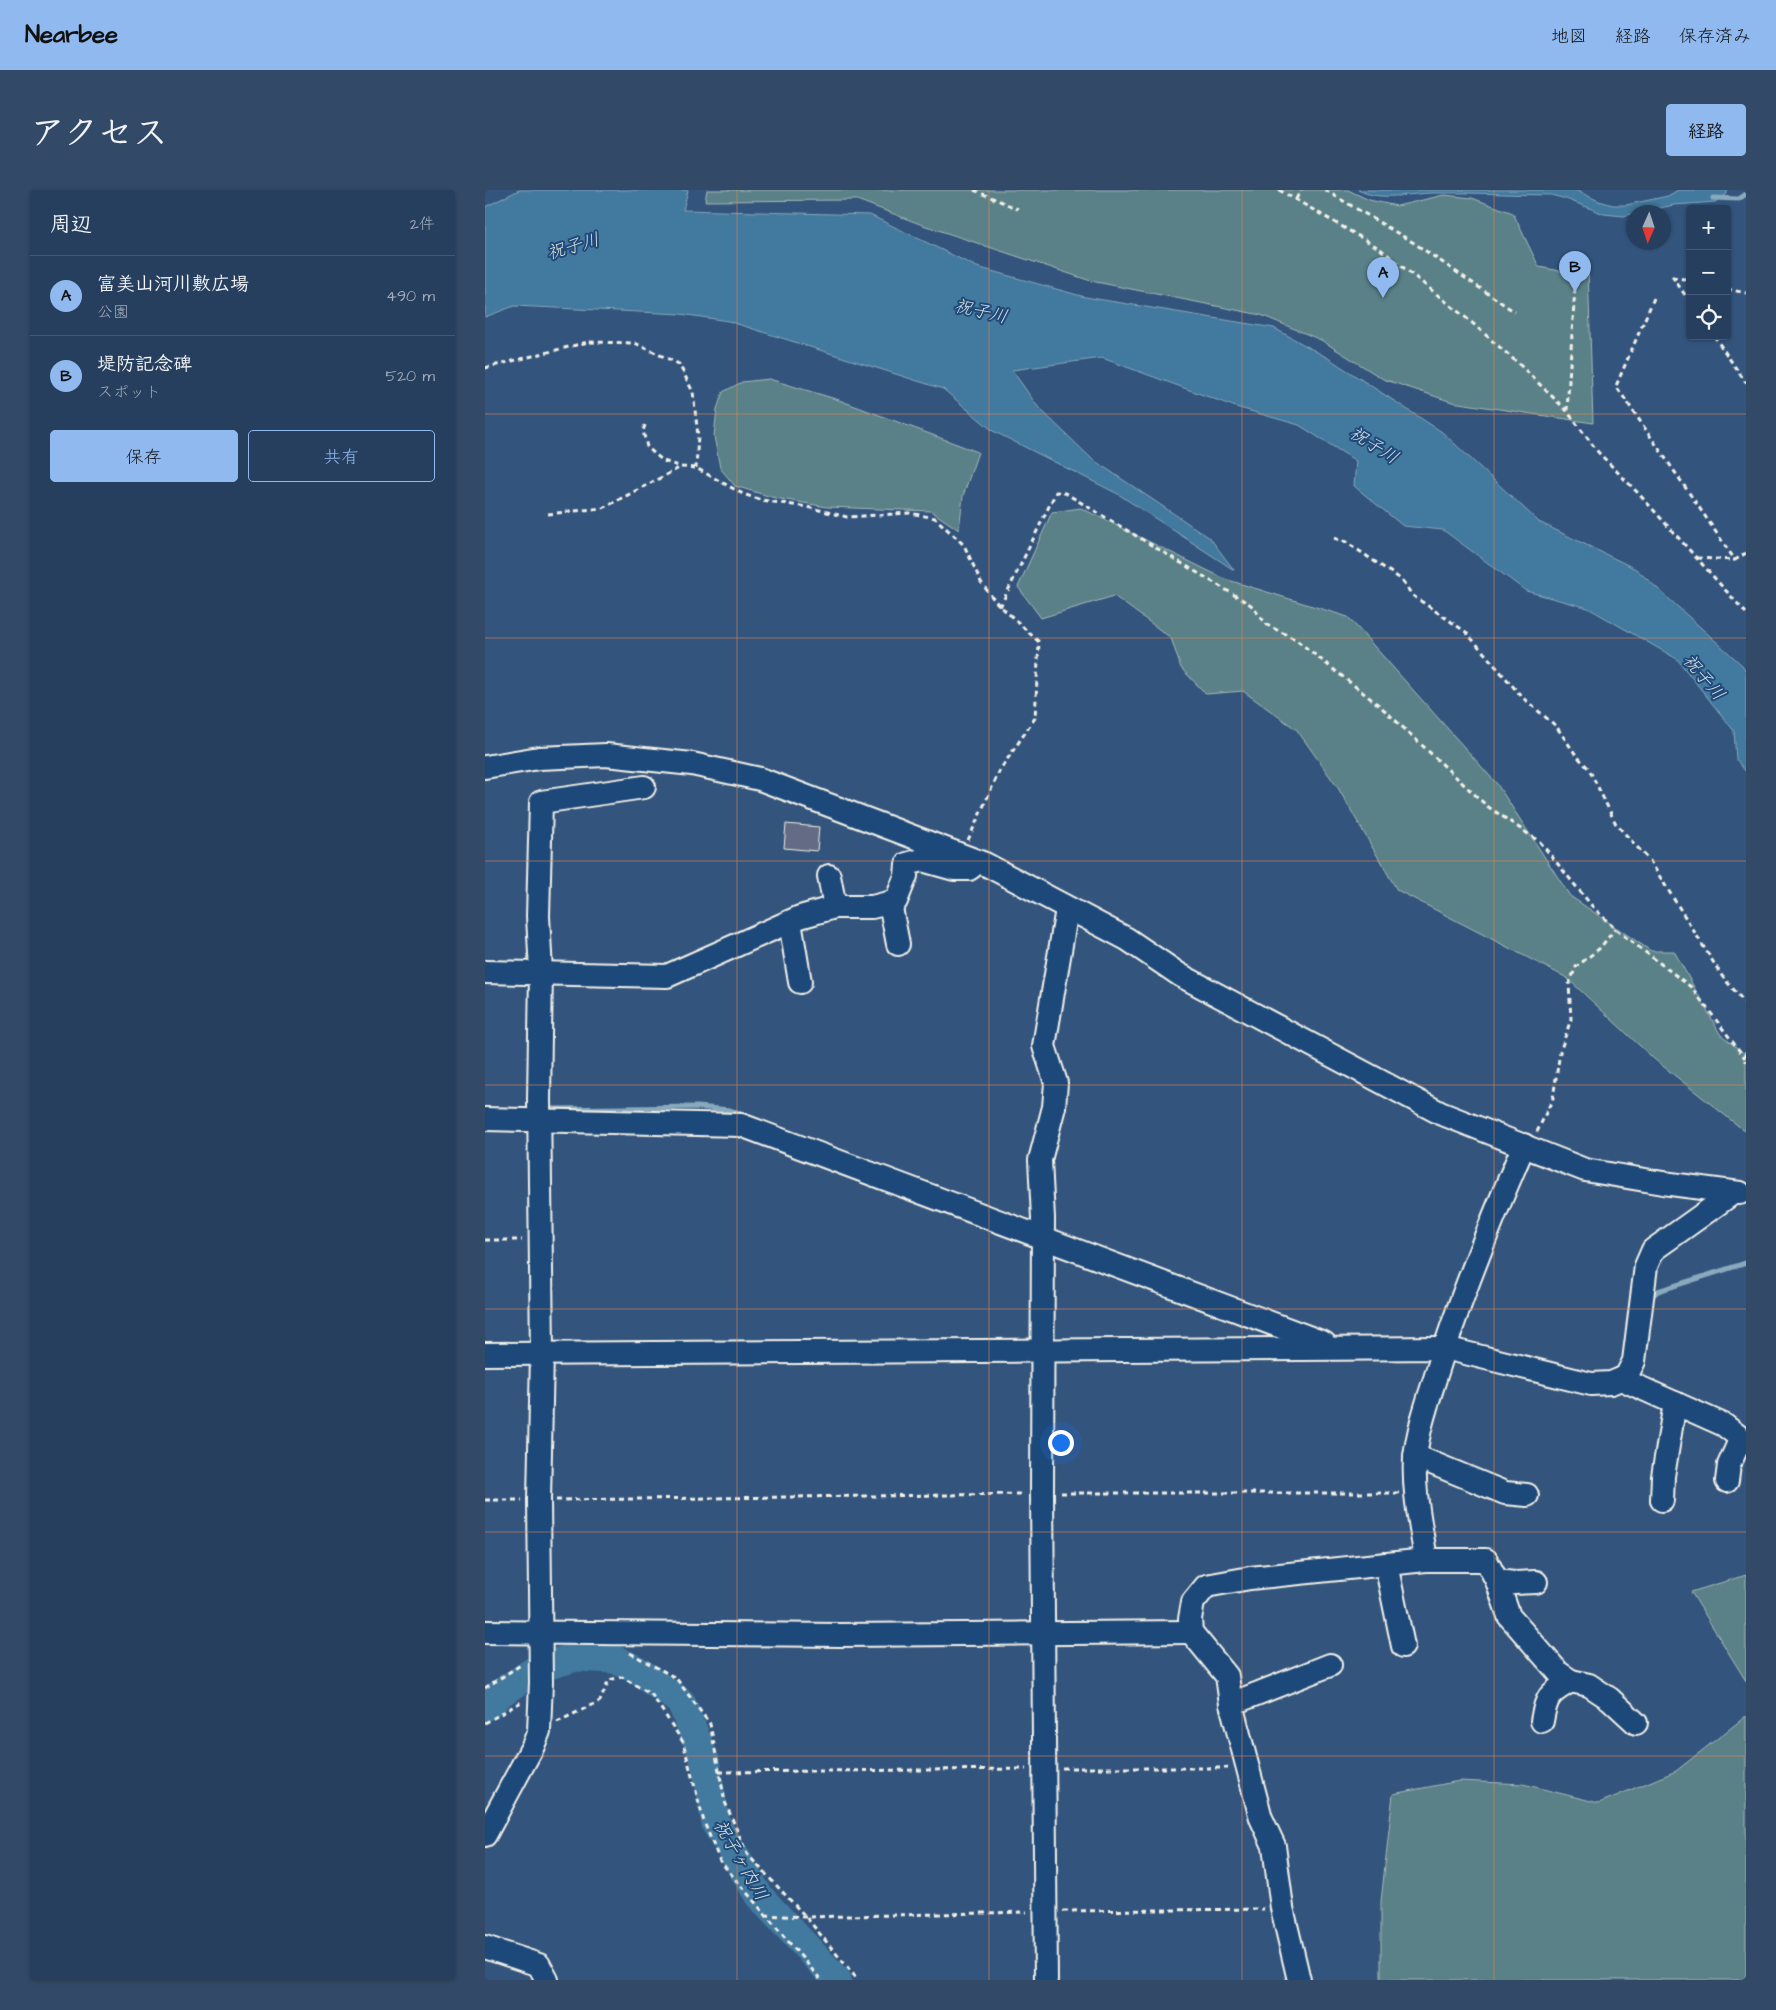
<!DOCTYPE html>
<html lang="ja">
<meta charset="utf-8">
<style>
body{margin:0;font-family:"Architects Daughter","Klee One",sans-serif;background:#324a67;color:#f1f3f6}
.controls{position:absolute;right:15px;top:15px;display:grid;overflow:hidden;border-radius:5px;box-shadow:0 1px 4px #0004}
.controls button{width:45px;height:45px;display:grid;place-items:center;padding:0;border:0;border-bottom:1px solid #425873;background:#263f5e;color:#f1f3f6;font:25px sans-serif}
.compass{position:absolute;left:1141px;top:15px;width:45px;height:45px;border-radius:50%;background:#263f5e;box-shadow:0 1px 4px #0004;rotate:183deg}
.you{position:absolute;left:575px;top:1252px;width:18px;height:18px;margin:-12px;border:4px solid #fff;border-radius:50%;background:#1a73e8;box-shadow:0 0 0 8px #1a73e833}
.badge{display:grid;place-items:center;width:32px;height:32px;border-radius:50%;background:#90b9f0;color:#111;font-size:16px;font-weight:700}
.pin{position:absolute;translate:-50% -41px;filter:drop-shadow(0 1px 2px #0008)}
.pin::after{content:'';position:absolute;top:26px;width:18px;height:15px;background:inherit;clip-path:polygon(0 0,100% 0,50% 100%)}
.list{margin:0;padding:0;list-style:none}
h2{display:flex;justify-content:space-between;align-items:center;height:65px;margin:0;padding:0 20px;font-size:21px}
h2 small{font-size:16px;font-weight:400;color:#a4afbc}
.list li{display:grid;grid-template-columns:32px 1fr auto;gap:15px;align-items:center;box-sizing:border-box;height:80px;padding:0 20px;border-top:1px solid #425873}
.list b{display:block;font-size:19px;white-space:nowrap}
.list p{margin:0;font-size:16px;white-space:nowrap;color:#a4afbc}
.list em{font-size:16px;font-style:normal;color:#a4afbc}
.actions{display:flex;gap:10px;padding:15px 20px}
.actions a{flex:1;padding:11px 0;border:1px solid #90b9f0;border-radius:5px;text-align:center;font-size:18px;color:#90b9f0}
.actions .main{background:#90b9f0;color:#111}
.icon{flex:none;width:28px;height:28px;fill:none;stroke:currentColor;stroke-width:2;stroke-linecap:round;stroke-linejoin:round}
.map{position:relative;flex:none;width:1261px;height:1790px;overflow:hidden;border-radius:5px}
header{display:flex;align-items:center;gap:30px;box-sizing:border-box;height:70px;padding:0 25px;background:#90b9f0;color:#111}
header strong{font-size:24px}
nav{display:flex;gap:28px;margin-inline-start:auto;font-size:18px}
.intro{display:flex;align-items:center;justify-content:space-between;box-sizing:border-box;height:120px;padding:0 30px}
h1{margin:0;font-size:35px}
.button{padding:12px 22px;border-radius:5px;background:#90b9f0;color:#111;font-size:18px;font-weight:700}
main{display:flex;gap:30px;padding:0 30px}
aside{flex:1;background:#263f5e;border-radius:5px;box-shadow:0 1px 4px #0004}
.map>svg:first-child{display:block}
</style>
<header>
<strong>Nearbee</strong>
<nav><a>地図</a><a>経路</a><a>保存済み</a></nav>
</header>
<div class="intro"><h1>アクセス</h1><a class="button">経路</a></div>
<main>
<aside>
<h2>周辺<small>2件</small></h2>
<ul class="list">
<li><span class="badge">A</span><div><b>富美山河川敷広場</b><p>公園</p></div><em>490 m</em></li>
<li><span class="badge">B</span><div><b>堤防記念碑</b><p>スポット</p></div><em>520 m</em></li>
</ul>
<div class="actions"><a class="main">保存</a><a>共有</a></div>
</aside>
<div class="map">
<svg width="1261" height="1790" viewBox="0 0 1261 1790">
<rect width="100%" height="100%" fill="#33547d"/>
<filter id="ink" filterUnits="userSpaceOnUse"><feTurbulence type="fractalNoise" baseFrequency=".02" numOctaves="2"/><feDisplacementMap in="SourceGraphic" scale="10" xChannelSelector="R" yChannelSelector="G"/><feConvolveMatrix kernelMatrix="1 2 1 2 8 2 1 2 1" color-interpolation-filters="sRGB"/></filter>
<g filter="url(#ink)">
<!-- green -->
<g fill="#5a8187" stroke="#a7b9b8">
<path d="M 222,0 L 863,0 L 884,10 L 912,16 L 959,5 L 987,8 L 1028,23 L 1054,77 L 1081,82 L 1103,78 L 1108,233 L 967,212 L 898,189 L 836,150 L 776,125 L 606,91 L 435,34 L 372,10 L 220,11 Z"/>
<path d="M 284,189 L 354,210 L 493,262 L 478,306 L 474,340 L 446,321 L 342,317 L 290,308 L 250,296 L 235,278 L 229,246 L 232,219 L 238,202 L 257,192 Z"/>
<path d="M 596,318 L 740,389 L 863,427 L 1012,594 L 1085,706 L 1166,761 L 1189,761 L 1235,844 L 1261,865 L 1261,942 L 1169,869 L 1082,788 L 912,700 L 853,598 L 812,540 L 758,501 L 721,504 L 696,478 L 686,448 L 629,406 L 556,428 L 533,397 L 567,322 Z"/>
<path d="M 1261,1385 L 1261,1491 L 1206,1402 Z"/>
<path d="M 1261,1526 L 1261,1790 L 896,1790 L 896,1711 L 908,1604 L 974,1591 L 1038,1594 L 1114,1613 L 1191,1581 Z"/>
</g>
<!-- water -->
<g fill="#42799e" stroke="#89a9bc">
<path d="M 34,0 L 203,0 L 198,20 L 385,25 L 492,77 L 600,107 L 789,138 L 843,168 L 957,242 L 1054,332 L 1151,379 L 1257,475 L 1261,481 L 1261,582 L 1251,569 L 1249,541 L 1192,469 L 1103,418 L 1041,401 L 958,340 L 918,336 L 869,296 L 871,271 L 814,235 L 751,217 L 617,168 L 527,180 L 553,217 L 607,269 L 725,348 L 749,380 L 633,304 L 508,241 L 458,199 L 243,131 L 196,124 L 29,116 L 0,127 L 0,17 Z"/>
<path d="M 873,0 L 1090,0 L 1114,11 L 1128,15 L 1141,15 L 1183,6 L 1193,0 L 1242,0 L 1242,4 L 1230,12 L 1189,15 L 1138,26 L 1119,24 L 1081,9 L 1066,5 C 1027,5 988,2 949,3 C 925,3 896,12 873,0 Z"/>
</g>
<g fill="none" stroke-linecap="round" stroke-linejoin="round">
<!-- stream -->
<g stroke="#89a9bc" stroke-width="5">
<path d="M 1228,8 L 1254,9 L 1261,4"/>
<path d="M 61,919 L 213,917 L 245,920 L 273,930"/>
<path d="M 1164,1109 L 1173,1101 L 1261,1073"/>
</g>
<!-- river -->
<path stroke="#42799e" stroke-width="29" d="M 0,1517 L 8,1512 L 10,1507 L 53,1478 L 91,1467 L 129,1469 L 152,1480 L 196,1512 L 220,1570 L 231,1634 L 274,1706 L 352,1790"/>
</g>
<!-- building -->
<path fill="#636c84" stroke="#f4f1e8" d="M 301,634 L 334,637 L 332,661 L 299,658 Z"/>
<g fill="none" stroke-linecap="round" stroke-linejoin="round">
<!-- minor casing -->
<g stroke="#f4f1e8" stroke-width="26">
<g id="minor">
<path d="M 0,577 L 54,568 L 121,565 L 207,574 L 275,589 L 500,674 L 642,749 L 695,785 L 955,923 L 1100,980 L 1178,993 L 1255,1003"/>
<path d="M 344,686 L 350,717"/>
<path d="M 405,713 L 413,754"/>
<path d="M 305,732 L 315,792"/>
<path d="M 0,782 L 182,786 L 315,727 L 350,717 L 387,717 L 411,711 L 421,686 L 422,674 L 437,670 L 469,679 L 484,679 L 488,676"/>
<path d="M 0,929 L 256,935 L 839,1153"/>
<path d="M 0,1164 L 960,1158 L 1106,1194 L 1126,1193 L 1141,1187 L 1149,1171 L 1161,1076 L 1168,1060 L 1248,1003"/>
<path d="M 1136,1189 L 1239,1235 L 1261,1252"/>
<path d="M 930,1266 L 1020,1303 L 1042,1305"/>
<path d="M 1242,1291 L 1244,1275 L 1256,1248"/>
<path d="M 1177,1310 L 1178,1286 L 1190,1213"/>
<path d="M 941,1370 L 1001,1370 L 1012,1391 L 1024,1426 L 1074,1483 L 1086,1491 L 1104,1495 L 1125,1509 L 1151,1533"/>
<path d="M 901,1374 L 918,1456"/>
<path d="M 1012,1391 L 1029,1393 L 1051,1392"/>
<path d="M 0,1442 L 356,1445 L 706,1442"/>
<path d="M 746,1514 L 845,1475"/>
<path d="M 1057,1531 C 1061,1507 1064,1503 1086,1491"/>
<path d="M 0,1645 L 48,1556 L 54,1541 L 56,1492 L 54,1310 L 57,1163 L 54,909 L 56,782 L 53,726 L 56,612 L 159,597"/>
<path d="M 0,1757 L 54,1775 L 62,1790"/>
<path d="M 561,1790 L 557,1303 L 558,1028 L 555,970 L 569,917 L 571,893 L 559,856 L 582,719"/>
<path d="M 814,1790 L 797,1718 L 789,1656 L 776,1628 L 746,1514 L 742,1486 L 706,1442 L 705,1429 L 708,1412 L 721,1396 L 765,1388 L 941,1370 C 936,1336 928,1302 930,1268 C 933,1238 944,1208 953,1179 C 977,1102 1007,1029 1039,955"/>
</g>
</g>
<!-- path -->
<g stroke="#f4f1e8" stroke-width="3" stroke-dasharray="5 4" stroke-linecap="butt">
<path d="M 489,0 L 533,19"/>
<path d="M 794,0 L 894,58 L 985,131 L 1036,176 L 1082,221 L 1113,262 L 1154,304 L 1261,423"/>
<path d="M 840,0 L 929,53 L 1030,122"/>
<path d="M 811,9 L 816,0"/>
<path d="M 1187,86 L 1205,112"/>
<path d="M 1187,87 L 1205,90"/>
<path d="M 1242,99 L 1261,103"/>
<path d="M 1169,108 L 1131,196 L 1250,370 L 1261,363"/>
<path d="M 1229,146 L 1261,193"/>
<path d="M 0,178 L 103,152 L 150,153 L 194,174 L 208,202 L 213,246 L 211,278"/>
<path d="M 1082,221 L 1090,98"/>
<path d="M 160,235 L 158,241 L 162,257 L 178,271 L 197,277 L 211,278 L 258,304 L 276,310 L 322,317 L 362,327 L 425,323 L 450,328 L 479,355 L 496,392 L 510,411 L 554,452 L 550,528 L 515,580 L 483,650"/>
<path d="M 63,324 L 118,318 L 196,277"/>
<path d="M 849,348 L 861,352 L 917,390 L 927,405 L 981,442 L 1038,508 L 1071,536 L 1091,565 L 1104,579 L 1131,634 L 1165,671 L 1237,786 L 1261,814"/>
<path d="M 1212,368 L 1250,370"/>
<path d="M 515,417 L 571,302 L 580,303 L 766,415 L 782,435 L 810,449 L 895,516 L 1002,616 L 1055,652 L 1107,716 L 1130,739 L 1206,797 L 1260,868"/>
<path d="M 1261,861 L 1261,872"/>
<path d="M 1052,942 L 1068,908 L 1075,862 L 1086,829 L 1084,794 L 1091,777 L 1115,758 L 1130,739"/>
<path d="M 0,1050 L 37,1050"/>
<path d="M 576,1303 L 914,1303"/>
<path d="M 0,1310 L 37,1310"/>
<path d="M 71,1310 L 539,1304"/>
<path d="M 145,1463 L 191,1488 L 225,1534 L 240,1612 L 262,1664 L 321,1727 L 373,1790"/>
<path d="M 0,1498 L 37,1474"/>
<path d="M 72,1532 L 115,1511 L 124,1490 L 137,1487 L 167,1505 L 198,1552 L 219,1632 L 235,1671 L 336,1790"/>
<path d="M 0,1533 L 36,1512"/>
<path d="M 577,1578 L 743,1578"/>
<path d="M 234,1582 L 541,1579"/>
<path d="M 578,1721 L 779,1719"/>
<path d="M 280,1725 L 320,1727 L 542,1722"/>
</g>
<!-- minor -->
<use href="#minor" stroke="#1f4a7a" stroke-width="22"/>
</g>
</g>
<!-- grid -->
<path fill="none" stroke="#ec874e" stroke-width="1" stroke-opacity="0.55" d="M 252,0 L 252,1790M 504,0 L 504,1790M 757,0 L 757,1790M 1009,0 L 1009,1790M 0,224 L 1261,224M 0,448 L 1261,448M 0,671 L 1261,671M 0,895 L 1261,895M 0,1119 L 1261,1119M 0,1342 L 1261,1342M 0,1566 L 1261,1566"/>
<g text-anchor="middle" stroke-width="4" stroke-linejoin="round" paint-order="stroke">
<!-- water labels -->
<g font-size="18" font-style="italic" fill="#d9dfdd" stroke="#1f4a7a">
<text transform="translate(88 56) rotate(-16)" y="6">祝子川</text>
<text transform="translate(496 121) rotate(13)" y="6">祝子川</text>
<text transform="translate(889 255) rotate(32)" y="6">祝子川</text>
<text transform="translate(1219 487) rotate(50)" y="6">祝子川</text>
<text transform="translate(256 1670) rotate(60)" y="6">祝子ヶ内川</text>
</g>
</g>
</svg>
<div class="controls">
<button>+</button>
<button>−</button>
<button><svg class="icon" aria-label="locate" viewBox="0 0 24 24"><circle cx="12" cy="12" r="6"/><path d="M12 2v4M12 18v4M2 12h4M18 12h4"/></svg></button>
</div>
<svg class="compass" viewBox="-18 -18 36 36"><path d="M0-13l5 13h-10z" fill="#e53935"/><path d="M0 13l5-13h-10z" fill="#a4afbc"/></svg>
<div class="you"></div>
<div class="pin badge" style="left:898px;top:108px">A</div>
<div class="pin badge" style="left:1090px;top:102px">B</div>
</div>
</main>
